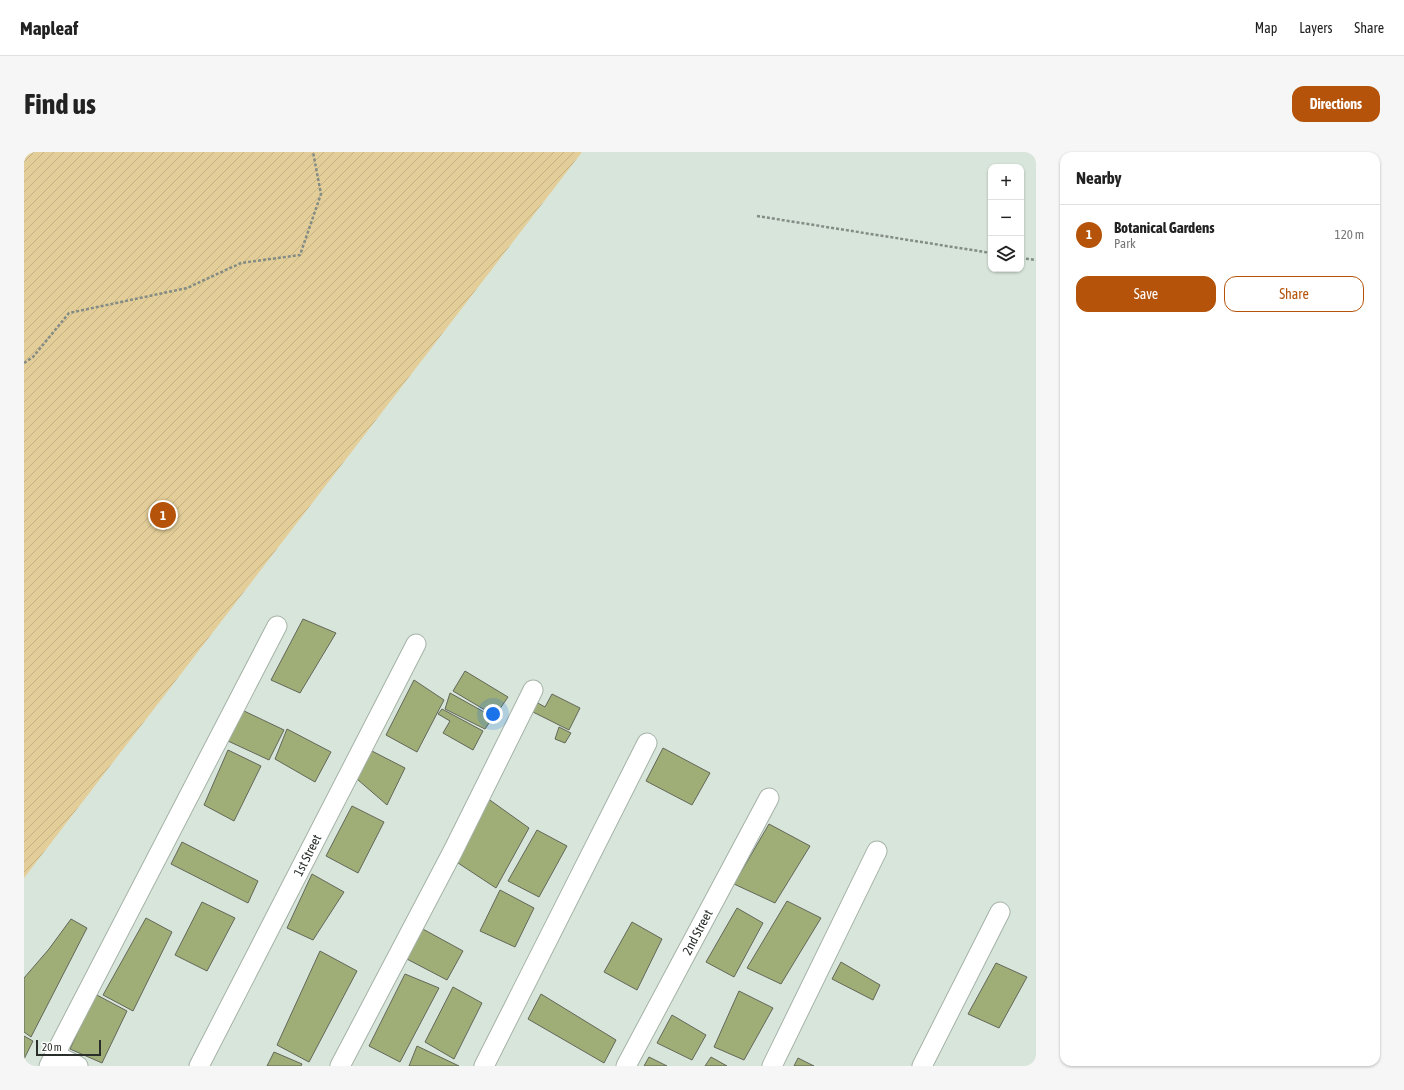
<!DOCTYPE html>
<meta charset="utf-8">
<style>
body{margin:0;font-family:"Asap Condensed",sans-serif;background:#f6f6f6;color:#222}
.controls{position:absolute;right:12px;top:12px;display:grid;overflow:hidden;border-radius:8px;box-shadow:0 1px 3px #0004}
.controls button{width:36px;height:36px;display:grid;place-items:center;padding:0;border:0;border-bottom:1px solid #e0e0e0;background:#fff;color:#222;font:20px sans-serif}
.scale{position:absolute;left:12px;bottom:10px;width:65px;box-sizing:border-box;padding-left:4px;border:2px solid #292e2a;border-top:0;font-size:11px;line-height:14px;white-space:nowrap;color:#292e2a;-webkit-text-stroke:3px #fff;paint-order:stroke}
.you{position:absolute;left:469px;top:562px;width:14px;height:14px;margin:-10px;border:3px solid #fff;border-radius:50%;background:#1a73e8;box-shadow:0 0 0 6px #1a73e833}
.badge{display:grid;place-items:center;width:26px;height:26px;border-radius:50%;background:#b45309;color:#fff;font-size:13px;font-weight:700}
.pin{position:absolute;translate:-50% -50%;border:2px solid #fff;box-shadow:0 1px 4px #0006}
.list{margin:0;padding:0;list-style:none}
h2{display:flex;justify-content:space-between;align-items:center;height:52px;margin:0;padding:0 16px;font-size:17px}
h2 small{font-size:13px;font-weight:400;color:#767676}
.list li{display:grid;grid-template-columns:26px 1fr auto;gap:12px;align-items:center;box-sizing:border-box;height:60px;padding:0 16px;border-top:1px solid #e0e0e0}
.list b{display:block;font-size:15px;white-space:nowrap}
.list p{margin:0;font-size:13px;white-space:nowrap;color:#767676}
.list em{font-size:13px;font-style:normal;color:#767676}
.actions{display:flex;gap:8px;padding:12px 16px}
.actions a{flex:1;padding:9px 0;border:1px solid #b45309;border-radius:12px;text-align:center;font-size:14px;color:#b45309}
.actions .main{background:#b45309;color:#fff}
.icon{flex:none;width:22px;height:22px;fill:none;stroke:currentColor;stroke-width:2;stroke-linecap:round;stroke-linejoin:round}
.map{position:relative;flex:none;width:1012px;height:914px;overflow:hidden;border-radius:12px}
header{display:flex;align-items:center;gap:24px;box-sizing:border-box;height:56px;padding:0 20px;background:#fff;border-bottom:1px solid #e0e0e0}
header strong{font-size:19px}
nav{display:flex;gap:22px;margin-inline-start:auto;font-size:14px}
.intro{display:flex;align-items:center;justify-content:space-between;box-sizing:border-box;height:96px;padding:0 24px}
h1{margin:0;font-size:28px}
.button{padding:10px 18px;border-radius:12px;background:#b45309;color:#fff;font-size:14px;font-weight:700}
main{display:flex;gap:24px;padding:0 24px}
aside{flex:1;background:#fff;border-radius:12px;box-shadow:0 1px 3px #0004}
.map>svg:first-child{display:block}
</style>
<header>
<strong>Mapleaf</strong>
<nav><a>Map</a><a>Layers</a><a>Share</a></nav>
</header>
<div class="intro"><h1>Find us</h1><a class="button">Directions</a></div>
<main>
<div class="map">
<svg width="1012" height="914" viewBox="0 0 1012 914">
<defs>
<pattern id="garden-furrows" width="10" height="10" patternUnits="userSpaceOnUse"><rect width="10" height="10" fill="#e3ce99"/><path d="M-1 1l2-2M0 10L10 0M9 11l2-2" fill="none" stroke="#c3b184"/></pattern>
</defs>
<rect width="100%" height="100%" fill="#d8e5da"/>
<!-- garden -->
<path fill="url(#garden-furrows)" d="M 0,0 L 558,0 L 0,726 Z"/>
<!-- building -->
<g fill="#9fad77" stroke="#636759">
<path d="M 279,467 L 312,481 L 276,541 L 247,528 Z"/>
<path d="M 441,519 L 484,545 L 471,564 L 429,539 Z"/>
<path d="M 390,528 L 420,548 L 393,600 L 362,583 Z"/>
<path d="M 426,541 L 469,565 L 461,577 L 421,557 Z"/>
<path d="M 528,542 L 556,556 L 545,578 L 509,560 L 512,550 L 521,555 Z"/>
<path d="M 418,557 L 459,579 L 449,598 L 419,581 L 426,569 L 414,562 Z"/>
<path d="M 218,558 L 260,578 L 245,608 L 204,589 Z"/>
<path d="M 535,575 L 547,581 L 541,591 L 531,587 Z"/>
<path d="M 263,577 L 307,600 L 291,630 L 251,607 Z"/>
<path d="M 639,596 L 686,621 L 668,653 L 622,629 Z"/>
<path d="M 204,598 L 237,614 L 210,669 L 180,653 Z"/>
<path d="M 346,598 L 381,616 L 363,653 L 333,627 Z"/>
<path d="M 463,646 L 505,676 L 472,736 L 431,709 Z"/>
<path d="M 328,654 L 360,670 L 334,721 L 302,704 Z"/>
<path d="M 745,672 L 786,694 L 751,751 L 710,732 Z"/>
<path d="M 513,678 L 543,694 L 515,745 L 484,729 Z"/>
<path d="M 158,690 L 234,729 L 224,751 L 147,712 Z"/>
<path d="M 288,722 L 320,740 L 289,788 L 263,776 Z"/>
<path d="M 476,738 L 510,756 L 491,795 L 456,779 Z"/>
<path d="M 763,749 L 797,766 L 757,832 L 723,816 Z"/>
<path d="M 178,750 L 211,766 L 183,819 L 151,803 Z"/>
<path d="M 713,756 L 739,771 L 710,825 L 682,810 Z"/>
<path d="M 122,766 L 148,780 L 109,859 L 79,843 Z"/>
<path d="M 47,767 L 63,776 L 7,885 L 0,880 L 0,826 L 25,797 Z"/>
<path d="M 608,770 L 638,787 L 613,838 L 580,820 Z"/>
<path d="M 397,776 L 439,799 L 423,828 L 381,806 Z"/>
<path d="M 296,799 L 333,819 L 285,910 L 253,893 Z"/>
<path d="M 817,810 L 856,833 L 849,848 L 808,827 Z"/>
<path d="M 972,811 L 1003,825 L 975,876 L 944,862 Z"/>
<path d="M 381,822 L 415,836 L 376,910 L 345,894 Z"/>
<path d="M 429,835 L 458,851 L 430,907 L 401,890 Z"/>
<path d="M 715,839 L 749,856 L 720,908 L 690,895 Z"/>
<path d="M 71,842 L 103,859 L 78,911 L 46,897 Z"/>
<path d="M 517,842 L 592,888 L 580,911 L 504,867 Z"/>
<path d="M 648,863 L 682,883 L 668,908 L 633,891 Z"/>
<path d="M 0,884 L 9,889 L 0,907 Z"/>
<path d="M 393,894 L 435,914 L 385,914 Z"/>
<path d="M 250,900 L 278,912 L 277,914 L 243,914 Z"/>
<path d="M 625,905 L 643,914 L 620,914 Z"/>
<path d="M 687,905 L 703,914 L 681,914 Z"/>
<path d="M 774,906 L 790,914 L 770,914 Z"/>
</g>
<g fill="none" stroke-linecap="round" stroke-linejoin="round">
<!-- minor casing -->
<g stroke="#a5b2a7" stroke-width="21">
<g id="minor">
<path d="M 31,903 L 54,914"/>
<path d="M 25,914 L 253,474"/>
<path d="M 175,914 L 392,492"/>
<path d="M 316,914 L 429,699 L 509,538"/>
<path d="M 460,914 L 623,591"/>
<path d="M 602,914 L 745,646"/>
<path d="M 748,914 L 853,699"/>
<path d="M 898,914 L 976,760"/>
</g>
</g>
<!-- path -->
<g stroke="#838c85" stroke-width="2.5" stroke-dasharray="3 2" stroke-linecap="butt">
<path d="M 733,64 L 967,101"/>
<path d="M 997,106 L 1012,108"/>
<path d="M 0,211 L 9,205 L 45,161 L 163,136 L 217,111 L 276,103 L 297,42 L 289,0"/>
</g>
<!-- minor -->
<use href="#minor" stroke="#fff" stroke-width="19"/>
</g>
<g text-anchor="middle" stroke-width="3.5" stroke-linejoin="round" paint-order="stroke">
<!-- street labels -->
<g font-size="13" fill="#292e2a" stroke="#fff">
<text transform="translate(283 703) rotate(-63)" y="5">1st Street</text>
<text transform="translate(673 780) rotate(-62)" y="5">2nd Street</text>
</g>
</g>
</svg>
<div class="controls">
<button>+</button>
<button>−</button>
<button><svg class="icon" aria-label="layers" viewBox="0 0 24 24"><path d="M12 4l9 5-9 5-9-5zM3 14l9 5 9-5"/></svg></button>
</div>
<div class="scale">20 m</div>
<div class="you"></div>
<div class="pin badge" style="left:139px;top:363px">1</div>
</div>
<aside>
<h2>Nearby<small></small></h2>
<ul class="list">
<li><span class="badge">1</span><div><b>Botanical Gardens</b><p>Park</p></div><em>120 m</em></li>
</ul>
<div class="actions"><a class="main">Save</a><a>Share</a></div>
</aside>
</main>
